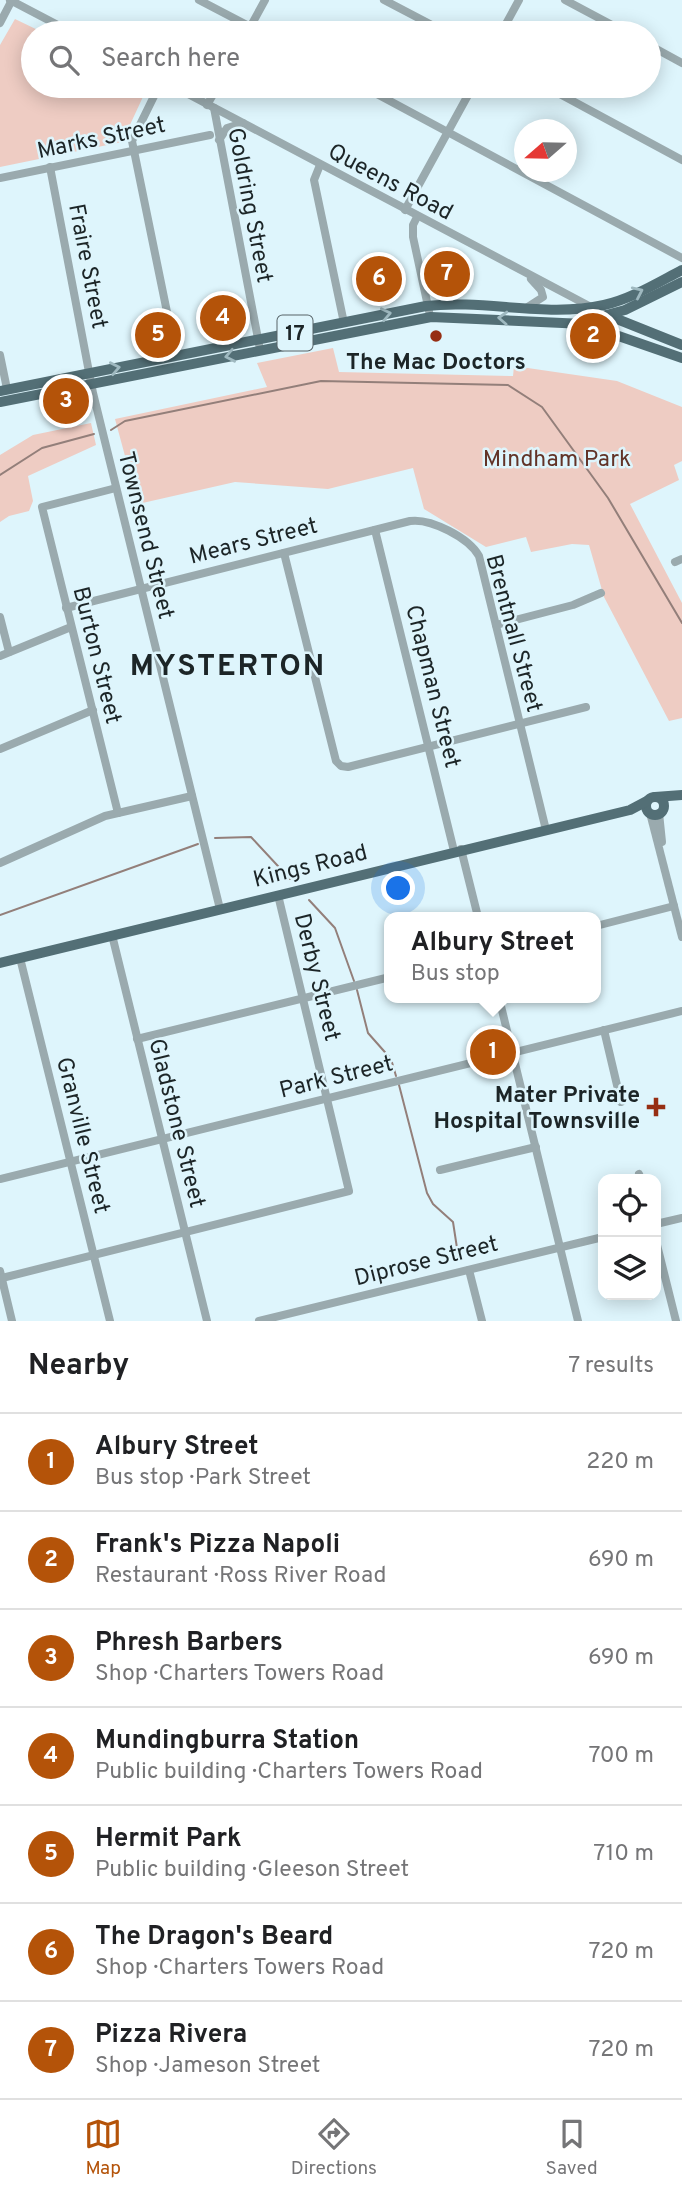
<!DOCTYPE html>
<meta charset="utf-8">
<style>
body{margin:0;font-family:Overpass,sans-serif;background:#f2f2f2;color:#202124}
.controls{position:absolute;right:21px;bottom:21px;display:grid;overflow:hidden;border-radius:14px;box-shadow:0 4px 18px #0003}
.controls button{width:63px;height:63px;display:grid;place-items:center;padding:0;border:0;border-bottom:2px solid #e0e0e0;background:#fff;color:#202124;font:35px sans-serif}
.compass{position:absolute;left:514px;top:119px;width:63px;height:63px;border-radius:50%;background:#fff;box-shadow:0 4px 18px #0003;rotate:250deg}
.you{position:absolute;left:399px;top:889px;width:24px;height:24px;margin:-18px;border:5px solid #fff;border-radius:50%;background:#1a73e8;box-shadow:0 0 0 10px #1a73e833}
.badge{display:grid;place-items:center;width:46px;height:46px;border-radius:50%;background:#b45309;color:#fff;font-size:23px;font-weight:700}
.pin{position:absolute;translate:-50% -50%;border:4px solid #fff;box-shadow:0 2px 7px #0006}
.popup{position:absolute;left:384px;top:912px;width:217px;height:91px;box-sizing:border-box;display:grid;place-content:center;border-radius:14px;background:#fff;filter:drop-shadow(0 2px 5px #0005);font-size:23px;white-space:nowrap;color:#757577}
.popup b{font-size:26px;color:#202124}
.popup::after{content:'';position:absolute;left:50%;top:100%;margin-left:-14px;border:14px solid transparent;border-top-color:#fff}
.list{margin:0;padding:0;list-style:none}
h2{display:flex;justify-content:space-between;align-items:center;height:91px;margin:0;padding:0 28px;font-size:30px}
h2 small{font-size:23px;font-weight:400;color:#757577}
.list li{display:grid;grid-template-columns:46px 1fr auto;gap:21px;align-items:center;box-sizing:border-box;height:98px;padding:0 28px;border-top:2px solid #e0e0e0}
.list b{display:block;font-size:26px;white-space:nowrap}
.list p{margin:0;font-size:23px;white-space:nowrap;color:#757577}
.list em{font-size:23px;font-style:normal;color:#757577}
.icon{flex:none;width:38px;height:38px;fill:none;stroke:currentColor;stroke-width:2;stroke-linecap:round;stroke-linejoin:round}
.map{position:relative;flex:none;width:682px;height:1321px;overflow:hidden}
.search{position:absolute;background:#fff;box-shadow:0 4px 18px #0003;left:21px;right:21px;top:21px;height:77px;display:flex;align-items:center;gap:18px;box-sizing:border-box;padding:0 24px;border-radius:38px;color:#757577;font-size:26px}
.sheet{height:777px;background:#fff}
nav{display:flex;justify-content:space-around;align-items:center;box-sizing:border-box;height:98px;border-top:2px solid #e0e0e0;background:#fff;font-size:19px;color:#757577}
nav a{display:grid;justify-items:center;gap:4px}
nav .on{color:#b45309}
.map>svg:first-child{display:block}
</style>
<div class="map">
<svg width="682" height="1321" viewBox="0 0 682 1321">
<rect width="100%" height="100%" fill="#def5fc"/>
<!-- park -->
<g fill="#eeccc3">
<path d="M 15,19 L 44,33 L 33,33 L 33,86 L 148,86 L 122,142 L 0,167 L 0,45 Z"/>
<path d="M 333,348 L 339,372 L 513,376 L 514,366 L 617,381 L 682,407 L 682,461 L 674,465 L 679,480 L 630,504 L 682,603 L 682,718 L 669,721 L 604,597 L 589,545 L 572,544 L 531,552 L 526,537 L 486,547 L 424,509 L 413,468 L 328,489 L 235,482 L 138,504 L 115,419 L 267,387 L 257,363 Z"/>
<path d="M 91,423 L 96,445 L 28,476 L 33,501 L 29,511 L 9,516 L 0,522 L 0,455 L 33,435 Z"/>
</g>
<g fill="none" stroke-linecap="round" stroke-linejoin="round">
<!-- stream -->
<g stroke="#937f7a" stroke-width="2">
<path d="M 111,430 L 125,421 L 321,381 L 508,385 L 542,407 L 608,498 L 682,623"/>
<path d="M 0,475 L 42,448 L 94,434"/>
<path d="M 215,838 L 251,837 L 290,879"/>
<path d="M 309,900 L 335,928 L 354,981"/>
<path d="M 0,915 L 198,844"/>
<path d="M 357,990 L 368,1033 L 391,1059 L 396,1076"/>
<path d="M 399,1085 L 427,1193 L 433,1204 L 453,1222 L 459,1261"/>
</g>
<!-- minor -->
<g stroke="#9aaaae" stroke-width="8">
<path d="M 10,0 L 73,33"/>
<path d="M 199,0 L 262,33"/>
<path d="M 384,0 L 447,33"/>
<path d="M 565,0 L 627,33"/>
<path d="M 0,23 L 12,0"/>
<path d="M 247,33 L 265,0"/>
<path d="M 501,33 L 519,0"/>
<path d="M 649,45 L 682,63"/>
<path d="M 159,86 L 132,141 L 176,356"/>
<path d="M 173,86 L 591,307"/>
<path d="M 362,86 L 682,258"/>
<path d="M 545,86 L 682,160"/>
<path d="M 207,105 L 218,86"/>
<path d="M 214,108 L 259,344"/>
<path d="M 219,140 L 227,128 L 243,123"/>
<path d="M 320,165 L 314,180 L 344,323"/>
<path d="M 50,167 L 93,393 L 220,909"/>
<path d="M 0,178 L 210,135"/>
<path d="M 405,210 L 473,86"/>
<path d="M 417,217 L 413,225 L 413,237 L 429,311"/>
<path d="M 526,308 L 543,297 L 541,290 L 531,279"/>
<path d="M 0,355 L 7,389"/>
<path d="M 116,488 L 42,507 L 118,813"/>
<path d="M 375,530 L 454,851"/>
<path d="M 284,553 L 336,761 L 341,766 L 348,767 L 586,707"/>
<path d="M 675,562 L 682,559"/>
<path d="M 66,608 L 410,521 C 431,518 469,538 479,556 L 546,830"/>
<path d="M 0,617 L 9,652"/>
<path d="M 496,625 L 573,605 L 601,593"/>
<path d="M 0,656 L 71,627"/>
<path d="M 0,749 L 93,710"/>
<path d="M 650,813 L 682,937"/>
<path d="M 659,813 L 662,842"/>
<path d="M 461,849 L 478,917"/>
<path d="M 0,863 L 105,816 L 192,796"/>
<path d="M 596,926 L 674,906"/>
<path d="M 112,935 L 207,1321"/>
<path d="M 20,958 L 110,1321"/>
<path d="M 499,998 L 578,1321"/>
<path d="M 604,1030 L 621,1102"/>
<path d="M 137,1039 L 390,977"/>
<path d="M 440,1170 L 536,1147"/>
<path d="M 639,1174 L 641,1179"/>
<path d="M 0,1179 L 682,1011"/>
<path d="M 656,1224 L 682,1218"/>
<path d="M 656,1241 L 676,1321"/>
<path d="M 469,1270 L 482,1321"/>
<path d="M 0,1271 L 12,1321"/>
<path d="M 2,1278 L 349,1191 L 278,895"/>
<path d="M 259,1321 L 603,1237"/>
</g>
<!-- major -->
<g stroke="#536f76" stroke-width="10">
<path d="M 607,315 L 682,345"/>
<path d="M 584,321 L 625,310 L 682,282"/>
<path d="M 0,391 L 426,306 C 485,299 546,318 604,305 C 631,299 657,283 682,270"/>
<path d="M 0,402 L 431,317 L 584,324 L 682,358"/>
<path d="M 655,797 L 682,795"/>
<circle cx="655" cy="806" r="9"/>
<path d="M 0,963 L 630,810 L 647,801"/>
</g>
</g>
<!-- one-way arrows -->
<defs><path id="oneway-chevron" d="M-2-3.5L2.5 0L-2 3.5" fill="none" stroke-width="1.6" stroke-linecap="round" stroke-linejoin="round" transform="scale(1.75)"/></defs>
<g stroke="#9fb9c0">
<use href="#oneway-chevron" transform="translate(638 292) rotate(-25)"/>
<use href="#oneway-chevron" transform="translate(386 314) rotate(-12)"/>
<use href="#oneway-chevron" transform="translate(503 318) rotate(-177)"/>
<use href="#oneway-chevron" transform="translate(230 356) rotate(169)"/>
<use href="#oneway-chevron" transform="translate(115 368) rotate(-11)"/>
</g>
<!-- markers -->
<g fill="#962e13" stroke="#def5fc" stroke-width="2.5">
<circle cx="436" cy="336" r="7"/>
<path d="M652.5 1096.5h7v7h7v7h-7v7h-7v-7h-7v-7h7z"/>
</g>
<g text-anchor="middle" stroke-width="5" stroke-linejoin="round" paint-order="stroke">
<!-- shield labels -->
<rect fill="#def5fc" stroke="#566367" stroke-width="2" x="277.5" y="315.5" width="35" height="35" rx="5"/>
<g font-size="21" font-weight="bold" fill="#1c2527">
<text x="295" y="340">17</text>
</g>
<!-- street labels -->
<g font-size="23" fill="#1c2527" stroke="#def5fc">
<text transform="translate(101 137) rotate(-12)" y="8">Marks Street</text>
<text transform="translate(391 181) rotate(28)" y="8">Queens Road</text>
<text transform="translate(251 205) rotate(79)" y="8">Goldring Street</text>
<text transform="translate(89 266) rotate(79)" y="8">Fraire Street</text>
<text transform="translate(147 535) rotate(76)" y="8">Townsend Street</text>
<text transform="translate(253 540) rotate(-14)" y="8">Mears Street</text>
<text transform="translate(515 633) rotate(75)" y="8">Brentnall Street</text>
<text transform="translate(98 655) rotate(76)" y="8">Burton Street</text>
<text transform="translate(434 686) rotate(76)" y="8">Chapman Street</text>
<text transform="translate(310 865) rotate(-14)" y="8">Kings Road</text>
<text transform="translate(318 977) rotate(76)" y="8">Derby Street</text>
<text transform="translate(336 1076) rotate(-14)" y="8">Park Street</text>
<text transform="translate(178 1123) rotate(76)" y="8">Gladstone Street</text>
<text transform="translate(84 1135) rotate(76)" y="8">Granville Street</text>
<text transform="translate(426 1260) rotate(-14)" y="8">Diprose Street</text>
</g>
<!-- poi labels -->
<g font-size="23" font-weight="bold" fill="#1c2527" stroke="#def5fc">
<text x="436" y="369">The Mac Doctors</text>
<text x="640" y="1102" text-anchor="end">Mater Private<tspan x="640" dy="26">Hospital Townsville</tspan></text>
</g>
<!-- park labels -->
<g font-size="23" fill="#623327" stroke="#def5fc">
<text x="557" y="466">Mindham Park</text>
</g>
<!-- district labels -->
<g font-size="30" font-weight="bold" letter-spacing="2" fill="#1c2527" stroke="#def5fc">
<text x="228" y="675">MYSTERTON</text>
</g>
</g>
</svg>
<div class="controls">
<button><svg class="icon" aria-label="locate" viewBox="0 0 24 24"><circle cx="12" cy="12" r="6"/><path d="M12 2v4M12 18v4M2 12h4M18 12h4"/></svg></button>
<button><svg class="icon" aria-label="layers" viewBox="0 0 24 24"><path d="M12 4l9 5-9 5-9-5zM3 14l9 5 9-5"/></svg></button>
</div>
<svg class="compass" viewBox="-18 -18 36 36"><path d="M0-13l5 13h-10z" fill="#e53935"/><path d="M0 13l5-13h-10z" fill="#757577"/></svg>
<div class="you"></div>
<div class="pin badge" style="left:493px;top:1052px">1</div>
<div class="popup"><b>Albury Street</b>Bus stop</div>
<div class="pin badge" style="left:593px;top:336px">2</div>
<div class="pin badge" style="left:66px;top:401px">3</div>
<div class="pin badge" style="left:223px;top:318px">4</div>
<div class="pin badge" style="left:158px;top:335px">5</div>
<div class="pin badge" style="left:379px;top:279px">6</div>
<div class="pin badge" style="left:447px;top:274px">7</div>
<div class="search"><svg class="icon" aria-label="search" viewBox="0 0 24 24"><circle cx="10" cy="10" r="6"/><path d="M15 15l6 6"/></svg>Search here</div>
</div>
<section class="sheet">
<h2>Nearby<small>7 results</small></h2>
<ul class="list">
<li><span class="badge">1</span><div><b>Albury Street</b><p>Bus stop · Park Street</p></div><em>220 m</em></li>
<li><span class="badge">2</span><div><b>Frank's Pizza Napoli</b><p>Restaurant · Ross River Road</p></div><em>690 m</em></li>
<li><span class="badge">3</span><div><b>Phresh Barbers</b><p>Shop · Charters Towers Road</p></div><em>690 m</em></li>
<li><span class="badge">4</span><div><b>Mundingburra Station</b><p>Public building · Charters Towers Road</p></div><em>700 m</em></li>
<li><span class="badge">5</span><div><b>Hermit Park</b><p>Public building · Gleeson Street</p></div><em>710 m</em></li>
<li><span class="badge">6</span><div><b>The Dragon's Beard</b><p>Shop · Charters Towers Road</p></div><em>720 m</em></li>
<li><span class="badge">7</span><div><b>Pizza Rivera</b><p>Shop · Jameson Street</p></div><em>720 m</em></li>
</ul>
</section>
<nav>
<a class="on"><svg class="icon" aria-label="map" viewBox="0 0 24 24"><path d="M3 6l6-2 6 2 6-2v14l-6 2-6-2-6 2zM9 4v14M15 6v14"/></svg>Map</a>
<a><svg class="icon" aria-label="directions" viewBox="0 0 24 24"><path d="M12 3l9 9-9 9-9-9zM9 14v-3h6M13 9l2 2-2 2"/></svg>Directions</a>
<a><svg class="icon" aria-label="saved" viewBox="0 0 24 24"><path d="M7 4h10v16l-5-4-5 4z"/></svg>Saved</a>
</nav>
